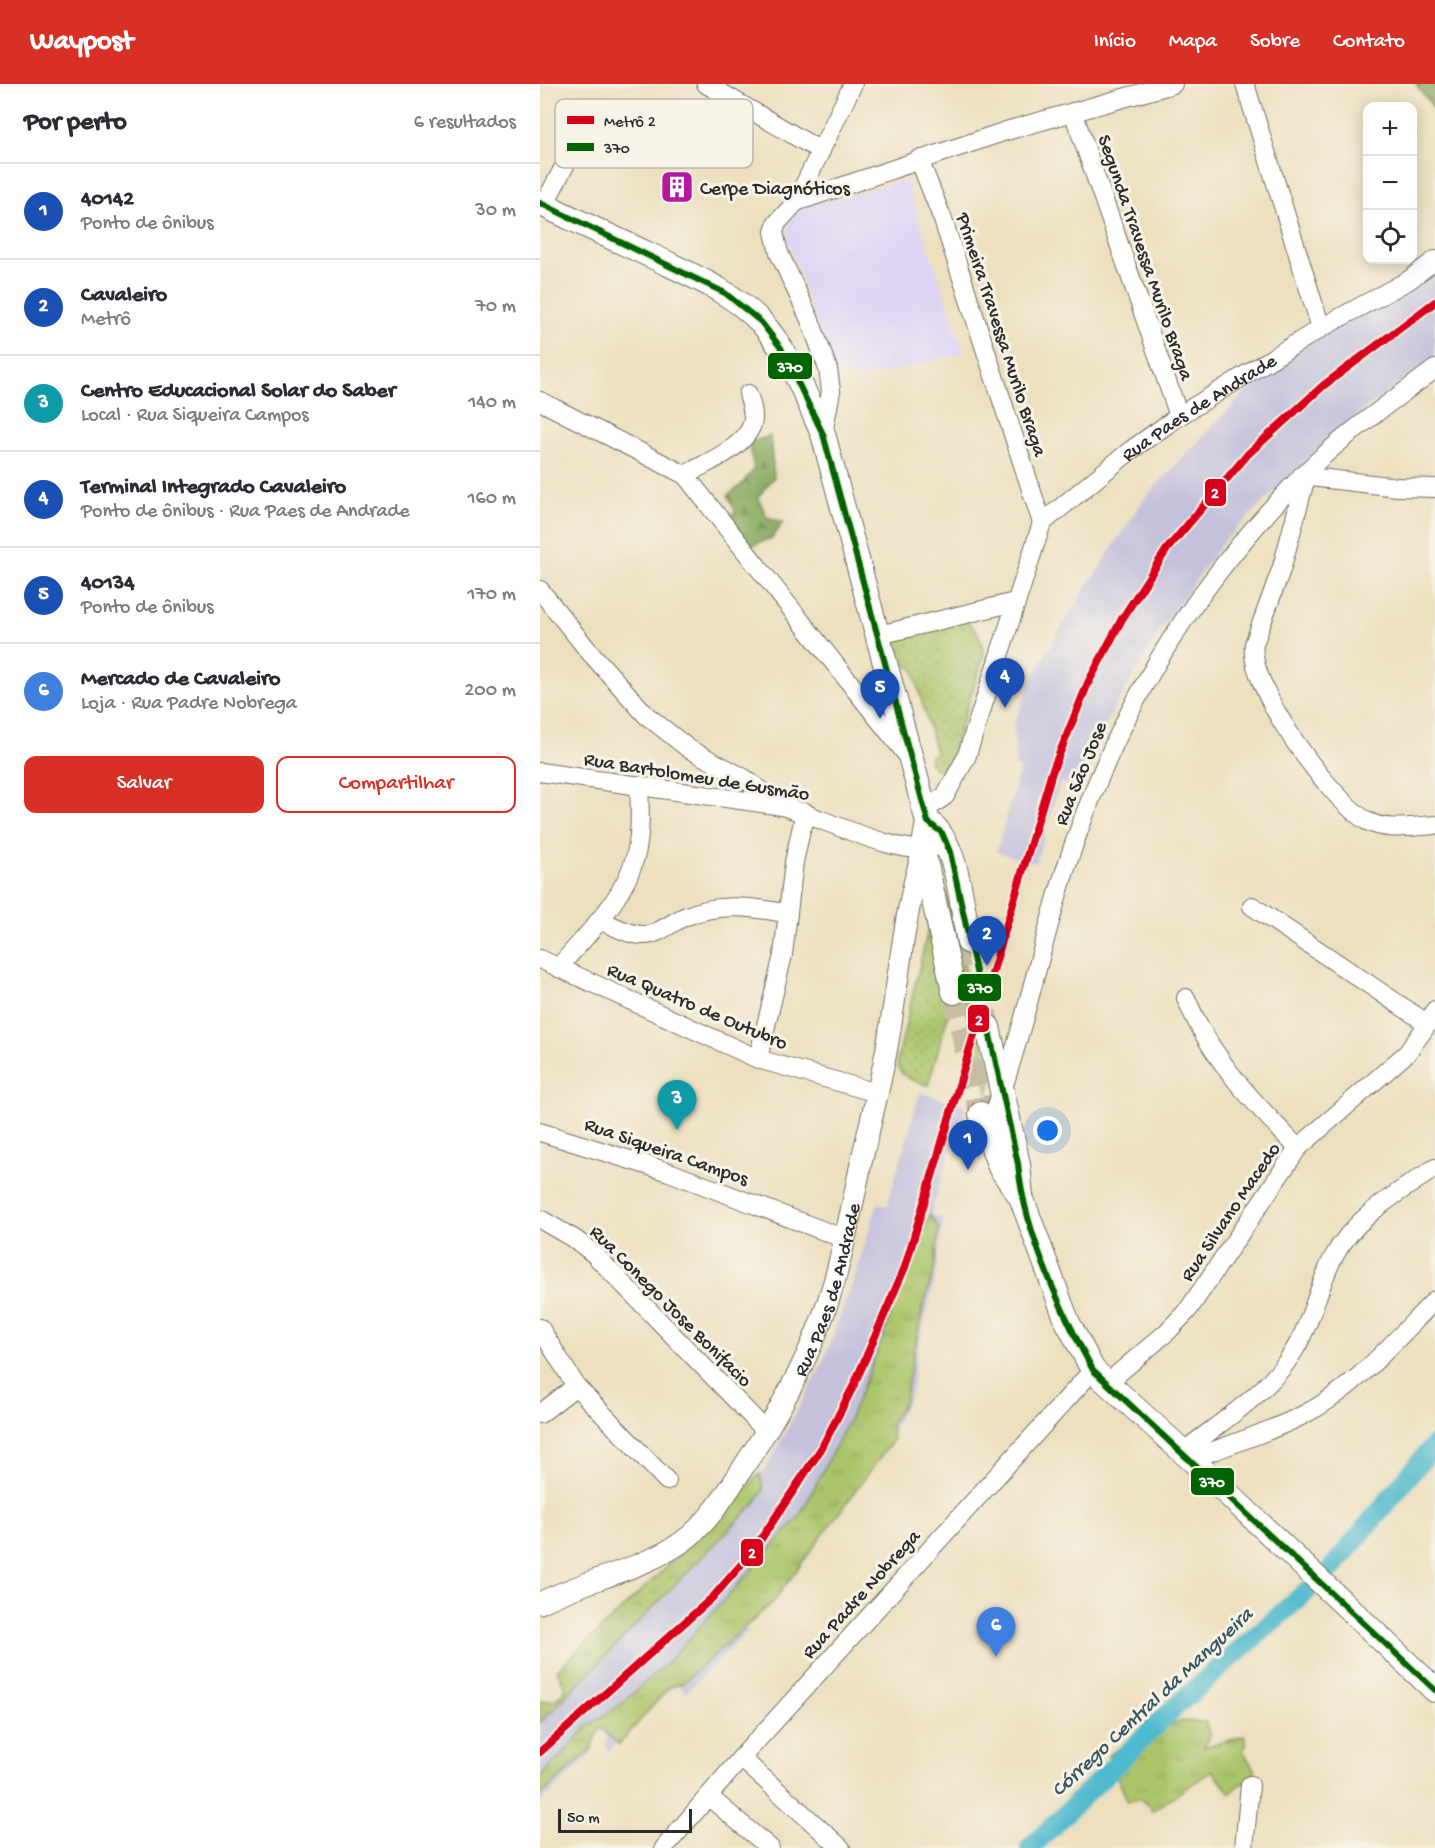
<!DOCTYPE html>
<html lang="pt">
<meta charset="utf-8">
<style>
body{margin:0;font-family:"Gochi Hand",sans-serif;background:#f2f2f3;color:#2b2b33}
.controls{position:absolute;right:18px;top:18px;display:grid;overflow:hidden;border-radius:12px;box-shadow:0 3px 15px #0003}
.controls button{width:54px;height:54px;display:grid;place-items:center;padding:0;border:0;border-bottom:2px solid #e1e1e2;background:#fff;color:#2b2b33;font:30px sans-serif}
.scale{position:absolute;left:18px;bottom:15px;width:134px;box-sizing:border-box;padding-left:6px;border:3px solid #2b2b2b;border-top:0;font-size:16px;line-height:21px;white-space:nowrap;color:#2b2b2b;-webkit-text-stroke:4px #f7f3e8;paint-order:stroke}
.you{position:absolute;left:508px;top:1047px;width:21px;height:21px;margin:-15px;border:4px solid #fff;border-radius:50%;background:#1a73e8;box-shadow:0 0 0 9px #1a73e833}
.badge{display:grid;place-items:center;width:39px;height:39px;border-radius:50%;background:#d93025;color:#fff;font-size:20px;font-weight:700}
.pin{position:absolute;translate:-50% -50px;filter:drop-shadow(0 2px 3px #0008)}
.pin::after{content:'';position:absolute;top:32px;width:21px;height:18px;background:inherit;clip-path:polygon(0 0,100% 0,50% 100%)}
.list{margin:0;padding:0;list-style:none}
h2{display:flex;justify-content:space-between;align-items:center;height:78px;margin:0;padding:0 24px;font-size:26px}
h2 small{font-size:20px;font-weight:400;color:#7c7c81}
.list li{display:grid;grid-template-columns:39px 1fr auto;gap:18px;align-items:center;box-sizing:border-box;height:96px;padding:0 24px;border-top:2px solid #e1e1e2}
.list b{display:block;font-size:22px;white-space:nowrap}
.list p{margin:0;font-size:20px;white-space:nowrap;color:#7c7c81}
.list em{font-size:20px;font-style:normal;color:#7c7c81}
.actions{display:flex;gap:12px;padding:18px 24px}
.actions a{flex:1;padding:14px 0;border:2px solid #d93025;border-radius:12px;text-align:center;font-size:21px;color:#d93025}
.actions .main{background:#d93025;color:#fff}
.icon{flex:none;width:33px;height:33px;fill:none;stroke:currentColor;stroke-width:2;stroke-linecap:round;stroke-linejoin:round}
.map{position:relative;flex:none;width:895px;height:1764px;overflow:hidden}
header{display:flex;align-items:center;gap:36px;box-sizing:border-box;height:84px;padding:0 30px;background:#d93025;color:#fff}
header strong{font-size:28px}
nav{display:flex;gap:33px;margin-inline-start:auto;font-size:21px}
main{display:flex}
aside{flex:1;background:#fff}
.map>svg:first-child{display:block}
</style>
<header>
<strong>Waypost</strong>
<nav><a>Início</a><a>Mapa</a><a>Sobre</a><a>Contato</a></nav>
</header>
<main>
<aside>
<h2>Por perto<small>6 resultados</small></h2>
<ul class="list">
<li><span class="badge" style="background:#1a4fb4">1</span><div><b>40142</b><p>Ponto de ônibus</p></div><em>30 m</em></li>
<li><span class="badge" style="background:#1a4fb4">2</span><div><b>Cavaleiro</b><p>Metrô</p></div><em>70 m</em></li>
<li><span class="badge" style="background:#0f9aa8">3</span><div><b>Centro Educacional Solar do Saber</b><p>Local · Rua Siqueira Campos</p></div><em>140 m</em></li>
<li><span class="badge" style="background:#1a4fb4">4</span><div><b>Terminal Integrado Cavaleiro</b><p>Ponto de ônibus · Rua Paes de Andrade</p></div><em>160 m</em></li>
<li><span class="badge" style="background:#1a4fb4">5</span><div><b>40134</b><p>Ponto de ônibus</p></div><em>170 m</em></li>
<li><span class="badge" style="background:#3f7fe0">6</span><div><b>Mercado de Cavaleiro</b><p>Loja · Rua Padre Nobrega</p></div><em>200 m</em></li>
</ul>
<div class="actions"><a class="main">Salvar</a><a>Compartilhar</a></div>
</aside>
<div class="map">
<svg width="895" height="1764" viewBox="0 0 895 1764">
<defs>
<pattern id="grass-tufts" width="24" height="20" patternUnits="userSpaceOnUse" patternTransform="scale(1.5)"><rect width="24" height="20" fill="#acc56b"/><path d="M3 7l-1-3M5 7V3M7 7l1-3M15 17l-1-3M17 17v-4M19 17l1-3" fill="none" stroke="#94a95d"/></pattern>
<pattern id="forest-firs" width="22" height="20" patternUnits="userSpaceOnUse" patternTransform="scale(1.5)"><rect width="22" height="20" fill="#89aa5f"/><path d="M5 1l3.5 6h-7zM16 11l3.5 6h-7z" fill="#708b4f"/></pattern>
<pattern id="park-dots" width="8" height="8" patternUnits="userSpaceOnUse" patternTransform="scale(1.5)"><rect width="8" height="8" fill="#acc56b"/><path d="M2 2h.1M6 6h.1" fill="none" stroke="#94a95d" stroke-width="1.8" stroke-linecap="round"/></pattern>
</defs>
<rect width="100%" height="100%" fill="#f7f3e8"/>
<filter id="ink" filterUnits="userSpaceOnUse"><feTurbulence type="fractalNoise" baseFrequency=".0167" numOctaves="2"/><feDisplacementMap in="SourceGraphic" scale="12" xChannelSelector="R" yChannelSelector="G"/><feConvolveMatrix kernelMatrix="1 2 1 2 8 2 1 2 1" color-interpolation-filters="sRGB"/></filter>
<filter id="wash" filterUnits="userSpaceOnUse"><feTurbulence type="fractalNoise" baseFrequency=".008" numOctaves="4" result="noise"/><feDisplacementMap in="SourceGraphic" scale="24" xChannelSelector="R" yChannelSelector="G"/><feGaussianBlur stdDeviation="1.35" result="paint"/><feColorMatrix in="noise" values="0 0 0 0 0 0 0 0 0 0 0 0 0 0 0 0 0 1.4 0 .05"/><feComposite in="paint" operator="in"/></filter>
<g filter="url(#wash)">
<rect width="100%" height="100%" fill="#ede0bf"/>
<!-- built -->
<path fill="#ded5f5" d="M 366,96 L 424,269 L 320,295 L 292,286 L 247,154 L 251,126 Z"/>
<!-- industrial -->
<g fill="#c3c1db">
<path d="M 895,183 L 895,273 L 825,325 L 764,378 L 683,458 L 622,543 L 571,629 L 540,703 L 520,698 L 496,779 L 456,768 L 480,685 L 476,684 L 474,641 L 492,594 L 530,528 L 604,415 L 729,283 Z"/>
<path d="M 380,1008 L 426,1022 L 390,1131 L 403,1135 L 394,1199 L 377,1266 L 371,1310 L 350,1352 L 203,1542 L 208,1547 L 146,1609 L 139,1602 L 130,1605 L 69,1667 L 66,1664 L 67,1649 L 60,1646 L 50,1660 L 52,1669 L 0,1719 L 0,1619 L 15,1616 L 26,1605 L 26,1597 L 213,1402 L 232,1373 L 281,1282 L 313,1198 L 338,1119 L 347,1122 Z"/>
</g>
<!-- grass -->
<g fill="url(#grass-tufts)" stroke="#6c784b" stroke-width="1.5">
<path d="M 390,1131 L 399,1144 L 394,1187 L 383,1223 L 364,1319 L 351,1339 L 353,1356 L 233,1518 L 143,1599 L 129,1603 L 79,1661 L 60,1643 L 52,1664 L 0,1712 L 0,1694 L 48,1642 L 81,1620 L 129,1577 L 259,1433 L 310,1334 L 345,1249 L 360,1195 Z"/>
<path d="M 220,1390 L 223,1407 L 215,1419 L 0,1639 L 0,1617 L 15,1616 L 26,1605 L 17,1586 L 117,1492 Z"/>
<path d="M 639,1637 L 666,1638 L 670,1653 L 664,1663 L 704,1652 L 707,1660 L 703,1666 L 716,1689 L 690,1709 L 672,1687 L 612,1727 L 610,1722 L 598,1714 L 588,1718 L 568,1672 L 599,1650 L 622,1645 Z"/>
</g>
<!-- forest -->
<g fill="url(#forest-firs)" stroke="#5a6a45" stroke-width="1.5">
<path d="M 876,0 L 895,0 L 894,25 Z"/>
<path d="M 230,352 L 234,393 L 218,413 L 227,433 L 243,438 L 232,454 L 211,462 L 186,432 L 196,429 L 188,411 L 201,401 L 214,385 L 209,359 Z"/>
</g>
<!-- park -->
<g fill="url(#park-dots)" stroke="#6c784b" stroke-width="1.5">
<path d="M 424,535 C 438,546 442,553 444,572 L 411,672 L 402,684 L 395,685 L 389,678 L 390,673 L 396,669 L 373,585 L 356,574 L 352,563 L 356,556 Z"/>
<path d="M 395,764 L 452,994 L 448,1011 L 421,907 L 392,765 Z"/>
<path d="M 391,833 L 412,918 L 388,1001 C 373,996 360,995 357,978 Z"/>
</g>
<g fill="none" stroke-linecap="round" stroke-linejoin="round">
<!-- stream -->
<path stroke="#50b9cd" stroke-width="5" d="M 890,395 L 895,395"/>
<!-- canal -->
<g stroke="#50b9cd" stroke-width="20">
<path d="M 791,1485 L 895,1360"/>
<path d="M 490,1764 L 636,1622 L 767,1507"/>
</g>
</g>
</g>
<g filter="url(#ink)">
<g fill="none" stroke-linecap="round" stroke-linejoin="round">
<!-- secondary-tunnel -->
<g stroke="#c6bca1" stroke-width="24" stroke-dasharray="24 12" stroke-linecap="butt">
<path d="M 429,858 L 448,943"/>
<path d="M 414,908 L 441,1030"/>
</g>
<!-- minor casing -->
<g stroke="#6f6a5f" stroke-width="20">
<g id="minor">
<path d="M 166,0 L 281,67"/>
<path d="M 705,0 L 781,244"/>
<path d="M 533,28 L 639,332"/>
<path d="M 379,75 L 403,136 L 502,439"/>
<path d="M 256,118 L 466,47 L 633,0"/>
<path d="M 4,121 L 47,39"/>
<path d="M 0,317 L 145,391 L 367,671"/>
<path d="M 283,350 L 291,307 L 288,285 L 270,236 L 239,169 L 234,148 L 237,139 L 256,118 L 313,0"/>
<path d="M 145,391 C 165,379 201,366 211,343 C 216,333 211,320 208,310"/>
<path d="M 761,392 L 858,403 L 895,404"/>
<path d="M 766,393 L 742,483 L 714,560 C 707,602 790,716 827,737 C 847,748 874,742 895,741"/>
<path d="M 0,506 L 47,565 L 106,631 L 149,665 L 204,694 L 238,720"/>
<path d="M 335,552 L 475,518"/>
<path d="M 0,688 L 242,722 C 279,732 363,775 394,763"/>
<path id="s1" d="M 385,726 L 405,712 L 426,674 L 502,439 L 591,366 L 639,332 L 781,244 L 869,196 L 895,176"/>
<path d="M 712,822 L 888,940"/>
<path d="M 59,836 C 72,841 88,851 103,851 C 117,852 132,838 144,833 C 178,818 214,823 248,830"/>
<path d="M 0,875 L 218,975 L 337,1009"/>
<path d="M 18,884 C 47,850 85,815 96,770 C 101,748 100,724 99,701"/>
<path d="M 646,914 C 670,974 714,1019 758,1064"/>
<path d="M 218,975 L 243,871 L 254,778 L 265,728"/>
<path d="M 0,1048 L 129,1088 L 305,1155"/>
<path d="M 447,1048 C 480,965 497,875 524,790 C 574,633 645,512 760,394 C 798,355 851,318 895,285"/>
<path d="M 0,1135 L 36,1156 L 54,1170 L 226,1347"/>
<path d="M 0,1244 L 36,1302 L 127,1397"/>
<path d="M 566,1300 L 627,1248 L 648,1226 L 758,1064 L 867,969 L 888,940 L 895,926"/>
<path d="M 0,1330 L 36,1302"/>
<path d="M 643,1368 C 679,1339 727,1310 752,1270 C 771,1241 777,1205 793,1174 C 814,1133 859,1108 895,1084"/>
<path d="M 651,1375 C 688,1361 728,1349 763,1331 C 815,1305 855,1256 895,1216"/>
<path d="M 201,1674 L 301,1764"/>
<path d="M 168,1712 L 230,1764"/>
<path d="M 124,1764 L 201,1674 L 553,1286"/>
<path d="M 704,1764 L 710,1701"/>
</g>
</g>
<!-- tertiary casing -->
<g stroke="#6f6a5f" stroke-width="23">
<g id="tertiary">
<path id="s2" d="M 0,1519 C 42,1497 106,1484 142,1458 C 173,1436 191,1401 212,1370 C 246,1317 277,1259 294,1198 C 305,1159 313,1119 321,1079 C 330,1040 340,1002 347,963 C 359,898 363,831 383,767"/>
</g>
</g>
<!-- secondary casing -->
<g stroke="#6f6a5f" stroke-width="26">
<g id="secondary">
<path d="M 0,119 C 38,138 77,156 116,174 C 153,192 192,208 221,238 C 250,270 266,312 283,350 L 388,738 L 383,767 L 414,908"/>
<path d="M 388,738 C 418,757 422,825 429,858"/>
<path d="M 448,943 L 478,1080 L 481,1113"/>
<path d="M 441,1030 L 460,1083 L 481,1113 L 527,1237 L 553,1286 L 651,1375 L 895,1606"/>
</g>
</g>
<!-- minor -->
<use href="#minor" stroke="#fff" stroke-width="18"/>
<!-- tertiary -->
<use href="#tertiary" stroke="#fff" stroke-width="21"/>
<!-- secondary -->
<use href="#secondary" stroke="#fff" stroke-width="24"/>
<!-- bus-1 casing -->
<g stroke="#f7f3e8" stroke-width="10">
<path id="bus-1" d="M 0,119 L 185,209 L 221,238 L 241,264 L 283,350 L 388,738 L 402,749 L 410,768 L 478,1080 C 484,1147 521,1227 553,1286 L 895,1606"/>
</g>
<!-- bus-1 -->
<use href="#bus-1" stroke="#006400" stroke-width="6"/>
<!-- metro-1 casing -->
<g stroke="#f7f3e8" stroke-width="12">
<path id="metro-1" d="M 0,1668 L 173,1513 L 213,1467 L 281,1365 L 314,1301 L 365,1183 L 512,688 L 548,599 L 582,535 L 627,465 L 708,370 L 784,301 L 895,218"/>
</g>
<!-- metro-1 -->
<use href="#metro-1" stroke="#d9001c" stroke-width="8"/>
</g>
</g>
<!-- icons -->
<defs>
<g id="building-square" transform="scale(1.725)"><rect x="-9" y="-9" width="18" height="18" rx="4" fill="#b5179e" stroke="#f7f3e8"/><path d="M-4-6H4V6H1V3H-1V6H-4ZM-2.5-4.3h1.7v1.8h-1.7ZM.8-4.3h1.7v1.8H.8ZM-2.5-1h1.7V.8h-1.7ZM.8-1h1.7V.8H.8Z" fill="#fff"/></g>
</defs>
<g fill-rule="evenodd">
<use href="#building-square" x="137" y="103"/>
</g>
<g text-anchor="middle" stroke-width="6" stroke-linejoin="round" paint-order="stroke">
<!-- poi labels -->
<g font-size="20" fill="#2b2b2b" stroke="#f7f3e8" text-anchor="start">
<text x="160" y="110">Cerpe Diagnóticos</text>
</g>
<!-- street labels -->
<g font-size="20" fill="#2b2b2b" stroke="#f7f3e8">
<text transform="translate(607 173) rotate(71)" y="7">Segunda Travessa Murilo Braga</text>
<text transform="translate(463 250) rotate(72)" y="7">Primeira Travessa Murilo Braga</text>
<text dy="7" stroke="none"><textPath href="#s1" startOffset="510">Rua Paes de Andrade</textPath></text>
<text transform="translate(539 689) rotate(-68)" y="7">Rua São Jose</text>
<text transform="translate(157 691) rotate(9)" y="7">Rua Bartolomeu de Gusmão</text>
<text transform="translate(158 921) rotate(23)" y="7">Rua Quatro de Outubro</text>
<text transform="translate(127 1066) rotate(19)" y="7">Rua Siqueira Campos</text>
<text transform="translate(689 1127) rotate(-56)" y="7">Rua Silvano Macedo</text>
<text dy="7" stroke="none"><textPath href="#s2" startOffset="450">Rua Paes de Andrade</textPath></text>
<text transform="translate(132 1221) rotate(45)" y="7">Rua Conego Jose Bonifacio</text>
<text transform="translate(320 1509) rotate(-48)" y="7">Rua Padre Nobrega</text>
</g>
<!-- water labels -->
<g font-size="21" font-style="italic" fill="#36565c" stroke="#f7f3e8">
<text transform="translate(611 1617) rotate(-43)" y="7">Córrego Central da Mangueira</text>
</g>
</g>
<!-- legend -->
<rect x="15" y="15" width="198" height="69" rx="9" fill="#f7f3e8" stroke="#bab7af" stroke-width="1.5"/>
<rect x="27" y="32" width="27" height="8" fill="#d9001c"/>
<rect x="27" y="59" width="27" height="8" fill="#006400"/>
<g font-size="16" fill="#2b2b2b">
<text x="64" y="42">Metrô 2</text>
<text x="64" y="69">370</text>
</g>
<g stroke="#f7f3e8" stroke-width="2">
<rect x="227" y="268" width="46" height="28" rx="6" fill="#006400"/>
<rect x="664" y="394" width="23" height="29" rx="6" fill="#d9001c"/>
<rect x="417" y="889" width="45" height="29" rx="6" fill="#006400"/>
<rect x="427" y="920" width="23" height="29" rx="6" fill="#d9001c"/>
<rect x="650" y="1383" width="45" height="29" rx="6" fill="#006400"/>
<rect x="200" y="1454" width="24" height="29" rx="6" fill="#d9001c"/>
</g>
<g font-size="16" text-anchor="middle" font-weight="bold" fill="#fff">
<text x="250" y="288">370</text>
<text x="675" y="414">2</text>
<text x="440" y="909">370</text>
<text x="439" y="941">2</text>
<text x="672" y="1403">370</text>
<text x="212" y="1474">2</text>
</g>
</svg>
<div class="controls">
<button>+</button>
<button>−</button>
<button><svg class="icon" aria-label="locate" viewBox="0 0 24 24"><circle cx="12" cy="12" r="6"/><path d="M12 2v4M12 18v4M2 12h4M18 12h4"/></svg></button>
</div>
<div class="scale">50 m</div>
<div class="you"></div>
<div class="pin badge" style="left:428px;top:1086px;background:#1a4fb4">1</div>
<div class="pin badge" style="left:447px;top:882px;background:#1a4fb4">2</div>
<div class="pin badge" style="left:137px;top:1046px;background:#0f9aa8">3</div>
<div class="pin badge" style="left:465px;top:624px;background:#1a4fb4">4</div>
<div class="pin badge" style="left:340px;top:635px;background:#1a4fb4">5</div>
<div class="pin badge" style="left:456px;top:1573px;background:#3f7fe0">6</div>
</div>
</main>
